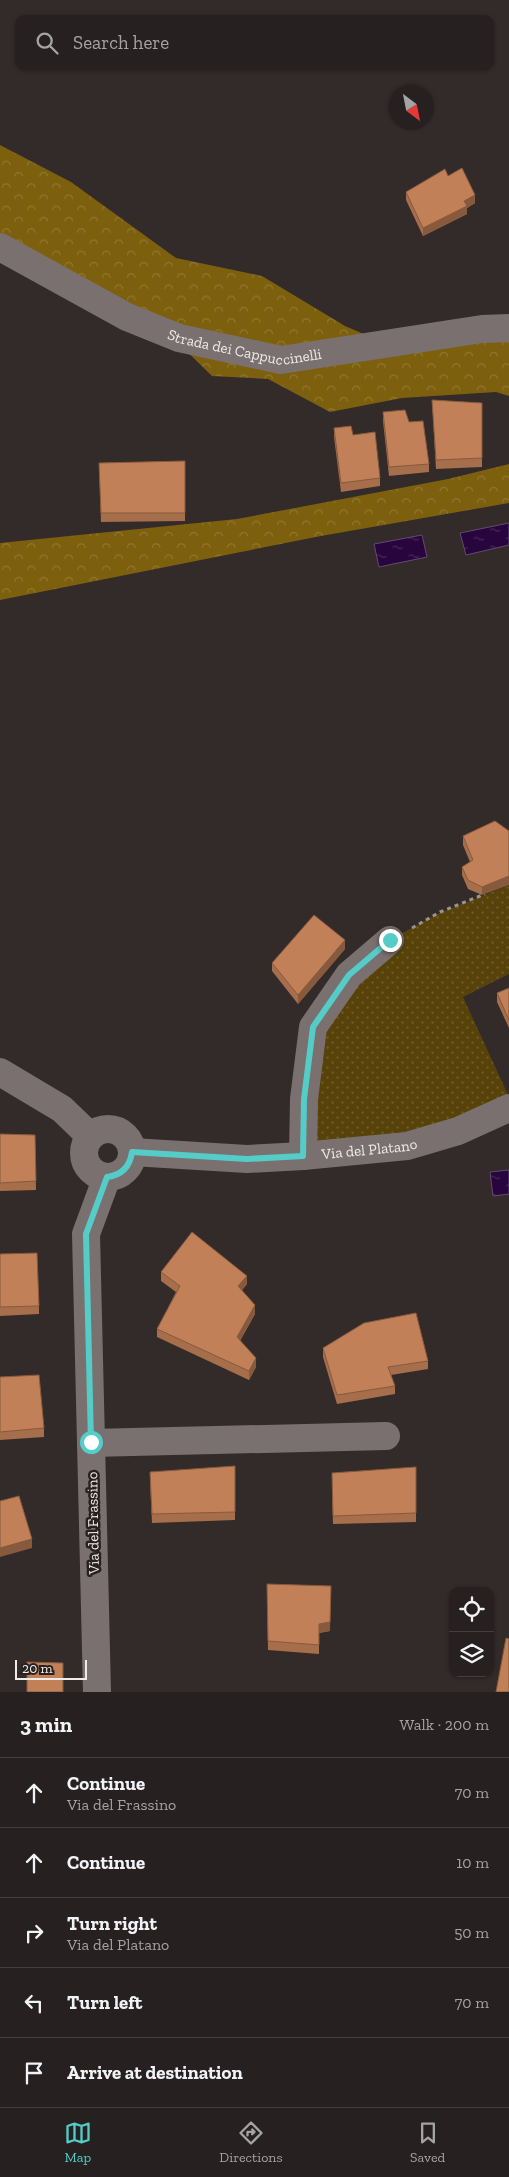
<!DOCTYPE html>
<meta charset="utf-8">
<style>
body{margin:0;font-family:"Zilla Slab",serif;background:#322d2d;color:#f1f3f6}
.controls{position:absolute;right:15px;bottom:15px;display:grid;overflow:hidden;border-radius:10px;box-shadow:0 1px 4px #0004}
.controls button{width:45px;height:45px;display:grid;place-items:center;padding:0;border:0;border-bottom:1px solid #423e3e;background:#262020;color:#f1f3f6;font:25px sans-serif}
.compass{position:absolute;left:389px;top:85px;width:45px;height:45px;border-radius:50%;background:#262020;box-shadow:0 1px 4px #0004;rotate:148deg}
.scale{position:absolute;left:15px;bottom:12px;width:72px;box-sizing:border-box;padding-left:5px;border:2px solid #f0eae9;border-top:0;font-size:14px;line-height:18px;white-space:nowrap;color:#f0eae9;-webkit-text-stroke:4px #292020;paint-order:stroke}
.stop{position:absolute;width:15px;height:15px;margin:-11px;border:4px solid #54cdc9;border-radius:50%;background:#fff}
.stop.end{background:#54cdc9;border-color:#fff;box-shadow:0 1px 5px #0008}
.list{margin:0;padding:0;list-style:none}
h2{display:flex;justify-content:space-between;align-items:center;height:65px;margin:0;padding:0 20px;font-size:21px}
h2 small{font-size:16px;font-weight:400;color:#a4a3a5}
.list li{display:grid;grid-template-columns:32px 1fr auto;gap:15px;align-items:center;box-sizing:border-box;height:70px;padding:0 20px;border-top:1px solid #423e3e}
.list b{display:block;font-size:19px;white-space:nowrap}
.list p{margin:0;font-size:16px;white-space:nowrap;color:#a4a3a5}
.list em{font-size:16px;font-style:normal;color:#a4a3a5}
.icon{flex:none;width:28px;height:28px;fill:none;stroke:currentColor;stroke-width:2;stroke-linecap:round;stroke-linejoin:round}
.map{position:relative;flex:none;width:509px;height:1692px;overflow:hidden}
.search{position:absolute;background:#262020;box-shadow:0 1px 4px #0004;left:15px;right:15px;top:15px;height:55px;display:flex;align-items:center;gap:12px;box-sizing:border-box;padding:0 18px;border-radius:10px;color:#a4a3a5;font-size:19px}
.sheet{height:415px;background:#262020}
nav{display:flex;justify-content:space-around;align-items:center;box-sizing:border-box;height:70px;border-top:1px solid #423e3e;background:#262020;font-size:14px;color:#a4a3a5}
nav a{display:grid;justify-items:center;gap:2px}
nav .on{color:#54cdc9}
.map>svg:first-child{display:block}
</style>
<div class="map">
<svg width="509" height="1692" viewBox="0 0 509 1692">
<defs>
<pattern id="grass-dots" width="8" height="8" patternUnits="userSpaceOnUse" patternTransform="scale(1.25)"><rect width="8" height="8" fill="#574309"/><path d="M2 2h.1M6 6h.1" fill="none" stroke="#6f5e2d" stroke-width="1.8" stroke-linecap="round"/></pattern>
<pattern id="forest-crowns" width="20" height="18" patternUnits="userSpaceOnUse" patternTransform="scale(1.25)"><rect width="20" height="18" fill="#7d600e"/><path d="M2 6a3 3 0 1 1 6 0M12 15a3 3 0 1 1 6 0" fill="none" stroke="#907731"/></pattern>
<pattern id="water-ripples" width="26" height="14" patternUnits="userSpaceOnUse" patternTransform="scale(1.25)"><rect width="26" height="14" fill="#28063d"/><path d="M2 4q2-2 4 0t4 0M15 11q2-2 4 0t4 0" fill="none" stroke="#482a59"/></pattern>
</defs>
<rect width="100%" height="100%" fill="#332a2a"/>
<!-- grass -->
<path fill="url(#grass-dots)" d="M 509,885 L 509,974 L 463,997 L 509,1097 L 509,1108 L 303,1156 L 313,1027 L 390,940 L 437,914 Z"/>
<!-- forest -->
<g fill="url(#forest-crowns)">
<path d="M 0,145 L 71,182 L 176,258 L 262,276 L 345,326 L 387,344 L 509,328 L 509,396 L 496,392 L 402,398 L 330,412 L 268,379 L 212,376 L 169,334 L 0,247 Z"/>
<path d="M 509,464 L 509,503 L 321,536 L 0,600 L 0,543 L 237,519 L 448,479 Z"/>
</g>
<!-- water -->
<g fill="url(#water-ripples)" stroke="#644a71">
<path d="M 509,523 L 509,545 L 466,555 L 460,533 Z"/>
<path d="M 422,535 L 427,557 L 379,567 L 374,544 Z"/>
<path d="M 509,1170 L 509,1194 L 493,1196 L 490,1172 Z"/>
</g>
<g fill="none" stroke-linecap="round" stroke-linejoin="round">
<!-- path -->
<path stroke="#9a9392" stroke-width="3" stroke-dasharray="4 4" stroke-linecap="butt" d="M 412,928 L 440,912 L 485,894"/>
<!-- minor -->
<g stroke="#7b7070" stroke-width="28">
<path id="s1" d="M 0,247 L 127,317 L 179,338 L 281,360 L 482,329 L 509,328"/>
<path d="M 0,1072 L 62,1109 L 90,1136"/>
<circle cx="108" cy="1153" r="24"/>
<path id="s2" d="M 132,1152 L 247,1159 L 303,1156 L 407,1146 L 458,1131 L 509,1108"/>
<path d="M 303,1156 L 304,1099 L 313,1027 L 349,975 L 390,940"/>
<path d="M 91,1443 L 386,1436"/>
<path d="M 97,1692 L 86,1234 L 107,1177"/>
</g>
</g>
<!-- wall -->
<g fill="#a66e4b">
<path d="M 448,176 L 475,203 L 467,208 L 467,214 L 423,236 L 406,200 L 406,192 Z"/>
<path d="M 432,400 L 482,403 L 482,467 L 436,469 Z"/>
<path d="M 383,412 L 409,422 L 429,464 L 429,472 L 389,476 L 383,421 Z"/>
<path d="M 334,428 L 353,435 L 380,478 L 380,486 L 341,492 L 334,437 Z"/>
<path d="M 185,461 L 185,521 L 101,522 L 99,463 Z"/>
<path d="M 495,821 L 482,895 L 468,889 L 462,875 L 462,867 L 470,862 L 463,845 L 463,836 Z"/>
<path d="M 345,949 L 298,1004 L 272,971 L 272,963 Z"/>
<path d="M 509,988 L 509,1028 L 497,1002 L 497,993 Z"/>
<path d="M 0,1134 L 35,1135 L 36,1190 L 0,1191 Z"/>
<path d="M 0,1254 L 39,1306 L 39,1314 L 0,1316 Z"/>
<path d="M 161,1272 L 247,1284 L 242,1290 L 255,1314 L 240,1341 L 256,1367 L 249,1380 L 157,1337 L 157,1329 L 176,1292 L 161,1281 Z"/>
<path d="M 323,1348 L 428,1361 L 428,1369 L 391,1375 L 395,1386 L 395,1394 L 337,1404 L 323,1357 Z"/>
<path d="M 0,1377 L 44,1428 L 44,1437 L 0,1440 Z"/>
<path d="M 235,1466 L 235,1520 L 152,1523 L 150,1481 Z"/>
<path d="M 416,1467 L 416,1522 L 333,1524 L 332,1482 Z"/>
<path d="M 267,1584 L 330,1631 L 319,1633 L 319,1654 L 268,1650 Z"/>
</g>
<!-- shaded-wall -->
<g fill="#875a3d">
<path d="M 475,195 L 475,203 L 467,208 L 467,214 L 423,236 L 423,228 L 464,201 Z"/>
<path d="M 509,876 L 509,885 L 482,895 L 482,887 Z"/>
<path d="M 345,940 L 345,949 L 298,1004 L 298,995 Z"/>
<path d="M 247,1276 L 247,1284 L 238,1295 L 238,1286 Z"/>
<path d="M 255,1305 L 255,1314 L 237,1346 L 237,1337 Z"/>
<path d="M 256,1358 L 256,1367 L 249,1380 L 249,1371 Z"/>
<path d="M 32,1539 L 32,1548 L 0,1557 L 0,1548 Z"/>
<path d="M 331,1586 L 330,1631 L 319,1633 L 319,1624 Z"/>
</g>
<!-- building -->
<g fill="#c18057" stroke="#875a3d">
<path d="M 462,168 L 475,195 L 464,201 L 467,206 L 423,228 L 406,192 L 445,169 L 448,176 Z"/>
<path d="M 432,400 L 482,403 L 482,458 L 436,460 Z"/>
<path d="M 405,410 L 409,422 L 423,421 L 429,464 L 389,467 L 383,412 Z"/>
<path d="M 351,426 L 353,435 L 375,432 L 380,478 L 341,483 L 334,428 Z"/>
<path d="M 185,461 L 185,513 L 101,513 L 99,463 Z"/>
<path d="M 495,821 L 509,831 L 509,876 L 482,887 L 468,880 L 462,867 L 473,860 L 463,836 Z"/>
<path d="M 314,915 L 345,940 L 298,995 L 272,963 Z"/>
<path d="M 509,988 L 509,1020 L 497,993 Z"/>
<path d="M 0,1134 L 35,1135 L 36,1181 L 0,1183 Z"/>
<path d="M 192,1232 L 247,1276 L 238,1286 L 255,1305 L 237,1337 L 256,1358 L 249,1371 L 157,1329 L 180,1286 L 161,1272 Z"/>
<path d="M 37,1253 L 39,1306 L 0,1307 L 0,1254 Z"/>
<path d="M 416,1313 L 428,1361 L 388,1367 L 395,1386 L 337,1395 L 323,1348 L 364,1323 Z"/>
<path d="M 39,1375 L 44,1428 L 0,1432 L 0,1377 Z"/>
<path d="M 235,1466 L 235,1512 L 152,1514 L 150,1472 Z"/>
<path d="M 416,1467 L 416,1513 L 333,1516 L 332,1473 Z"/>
<path d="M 19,1496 L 32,1539 L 0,1548 L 0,1501 Z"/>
<path d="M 267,1584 L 331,1586 L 330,1622 L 319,1624 L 319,1645 L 268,1641 Z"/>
<path d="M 506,1638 L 509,1639 L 509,1692 L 496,1692 Z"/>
<path d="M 27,1662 L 63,1663 L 63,1692 L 27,1692 Z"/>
</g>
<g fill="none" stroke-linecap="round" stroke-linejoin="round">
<!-- route -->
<path stroke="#54cdc9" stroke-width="6" d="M 91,1442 L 86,1234 L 107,1177 C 122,1175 130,1167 132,1152 L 247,1159 L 303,1156 L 304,1099 L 313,1027 L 349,975 L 390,940"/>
</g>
<g text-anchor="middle" stroke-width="5" stroke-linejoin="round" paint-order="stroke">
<!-- street labels -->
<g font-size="15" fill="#f0eae9" stroke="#292020">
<text dy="5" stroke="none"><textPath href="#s1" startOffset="268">Strada dei Cappuccinelli</textPath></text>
<text dy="5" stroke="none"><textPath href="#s2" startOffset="238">Via del Platano</textPath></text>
<text transform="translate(93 1523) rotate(-91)" y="5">Via del Frassino</text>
</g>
</g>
</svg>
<div class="controls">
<button><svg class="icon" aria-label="locate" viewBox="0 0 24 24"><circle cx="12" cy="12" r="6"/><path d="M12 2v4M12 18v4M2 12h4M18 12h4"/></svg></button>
<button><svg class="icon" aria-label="layers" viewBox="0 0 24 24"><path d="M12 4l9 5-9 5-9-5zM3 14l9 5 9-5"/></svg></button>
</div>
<svg class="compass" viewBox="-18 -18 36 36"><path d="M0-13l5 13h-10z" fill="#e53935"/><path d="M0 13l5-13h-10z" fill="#a4a3a5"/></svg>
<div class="scale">20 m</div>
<div class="stop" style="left:91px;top:1442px"></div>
<div class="stop end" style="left:390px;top:940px"></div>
<div class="search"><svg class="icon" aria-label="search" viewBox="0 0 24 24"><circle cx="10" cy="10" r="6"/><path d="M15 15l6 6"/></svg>Search here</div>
</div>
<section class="sheet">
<h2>3 min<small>Walk · 200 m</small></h2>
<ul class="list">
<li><svg class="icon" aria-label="ahead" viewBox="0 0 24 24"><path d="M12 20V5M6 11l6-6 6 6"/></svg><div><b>Continue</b><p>Via del Frassino</p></div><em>70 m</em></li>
<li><svg class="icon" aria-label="ahead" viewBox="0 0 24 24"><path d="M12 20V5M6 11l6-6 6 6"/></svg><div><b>Continue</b></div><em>10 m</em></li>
<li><svg class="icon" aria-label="right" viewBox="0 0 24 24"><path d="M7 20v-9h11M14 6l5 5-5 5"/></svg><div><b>Turn right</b><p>Via del Platano</p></div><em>50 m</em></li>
<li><svg class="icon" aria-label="left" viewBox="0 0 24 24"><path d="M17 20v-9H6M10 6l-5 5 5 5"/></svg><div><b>Turn left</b></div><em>70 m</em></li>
<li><svg class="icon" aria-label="arrive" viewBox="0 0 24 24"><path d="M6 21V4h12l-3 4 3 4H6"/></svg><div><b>Arrive at destination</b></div></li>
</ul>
</section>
<nav>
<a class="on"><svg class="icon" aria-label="map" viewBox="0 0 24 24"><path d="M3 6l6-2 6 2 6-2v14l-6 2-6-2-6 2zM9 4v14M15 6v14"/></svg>Map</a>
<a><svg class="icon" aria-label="directions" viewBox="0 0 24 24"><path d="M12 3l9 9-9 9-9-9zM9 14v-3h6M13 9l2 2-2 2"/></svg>Directions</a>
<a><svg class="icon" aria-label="saved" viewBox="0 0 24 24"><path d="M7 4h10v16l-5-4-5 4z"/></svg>Saved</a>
</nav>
